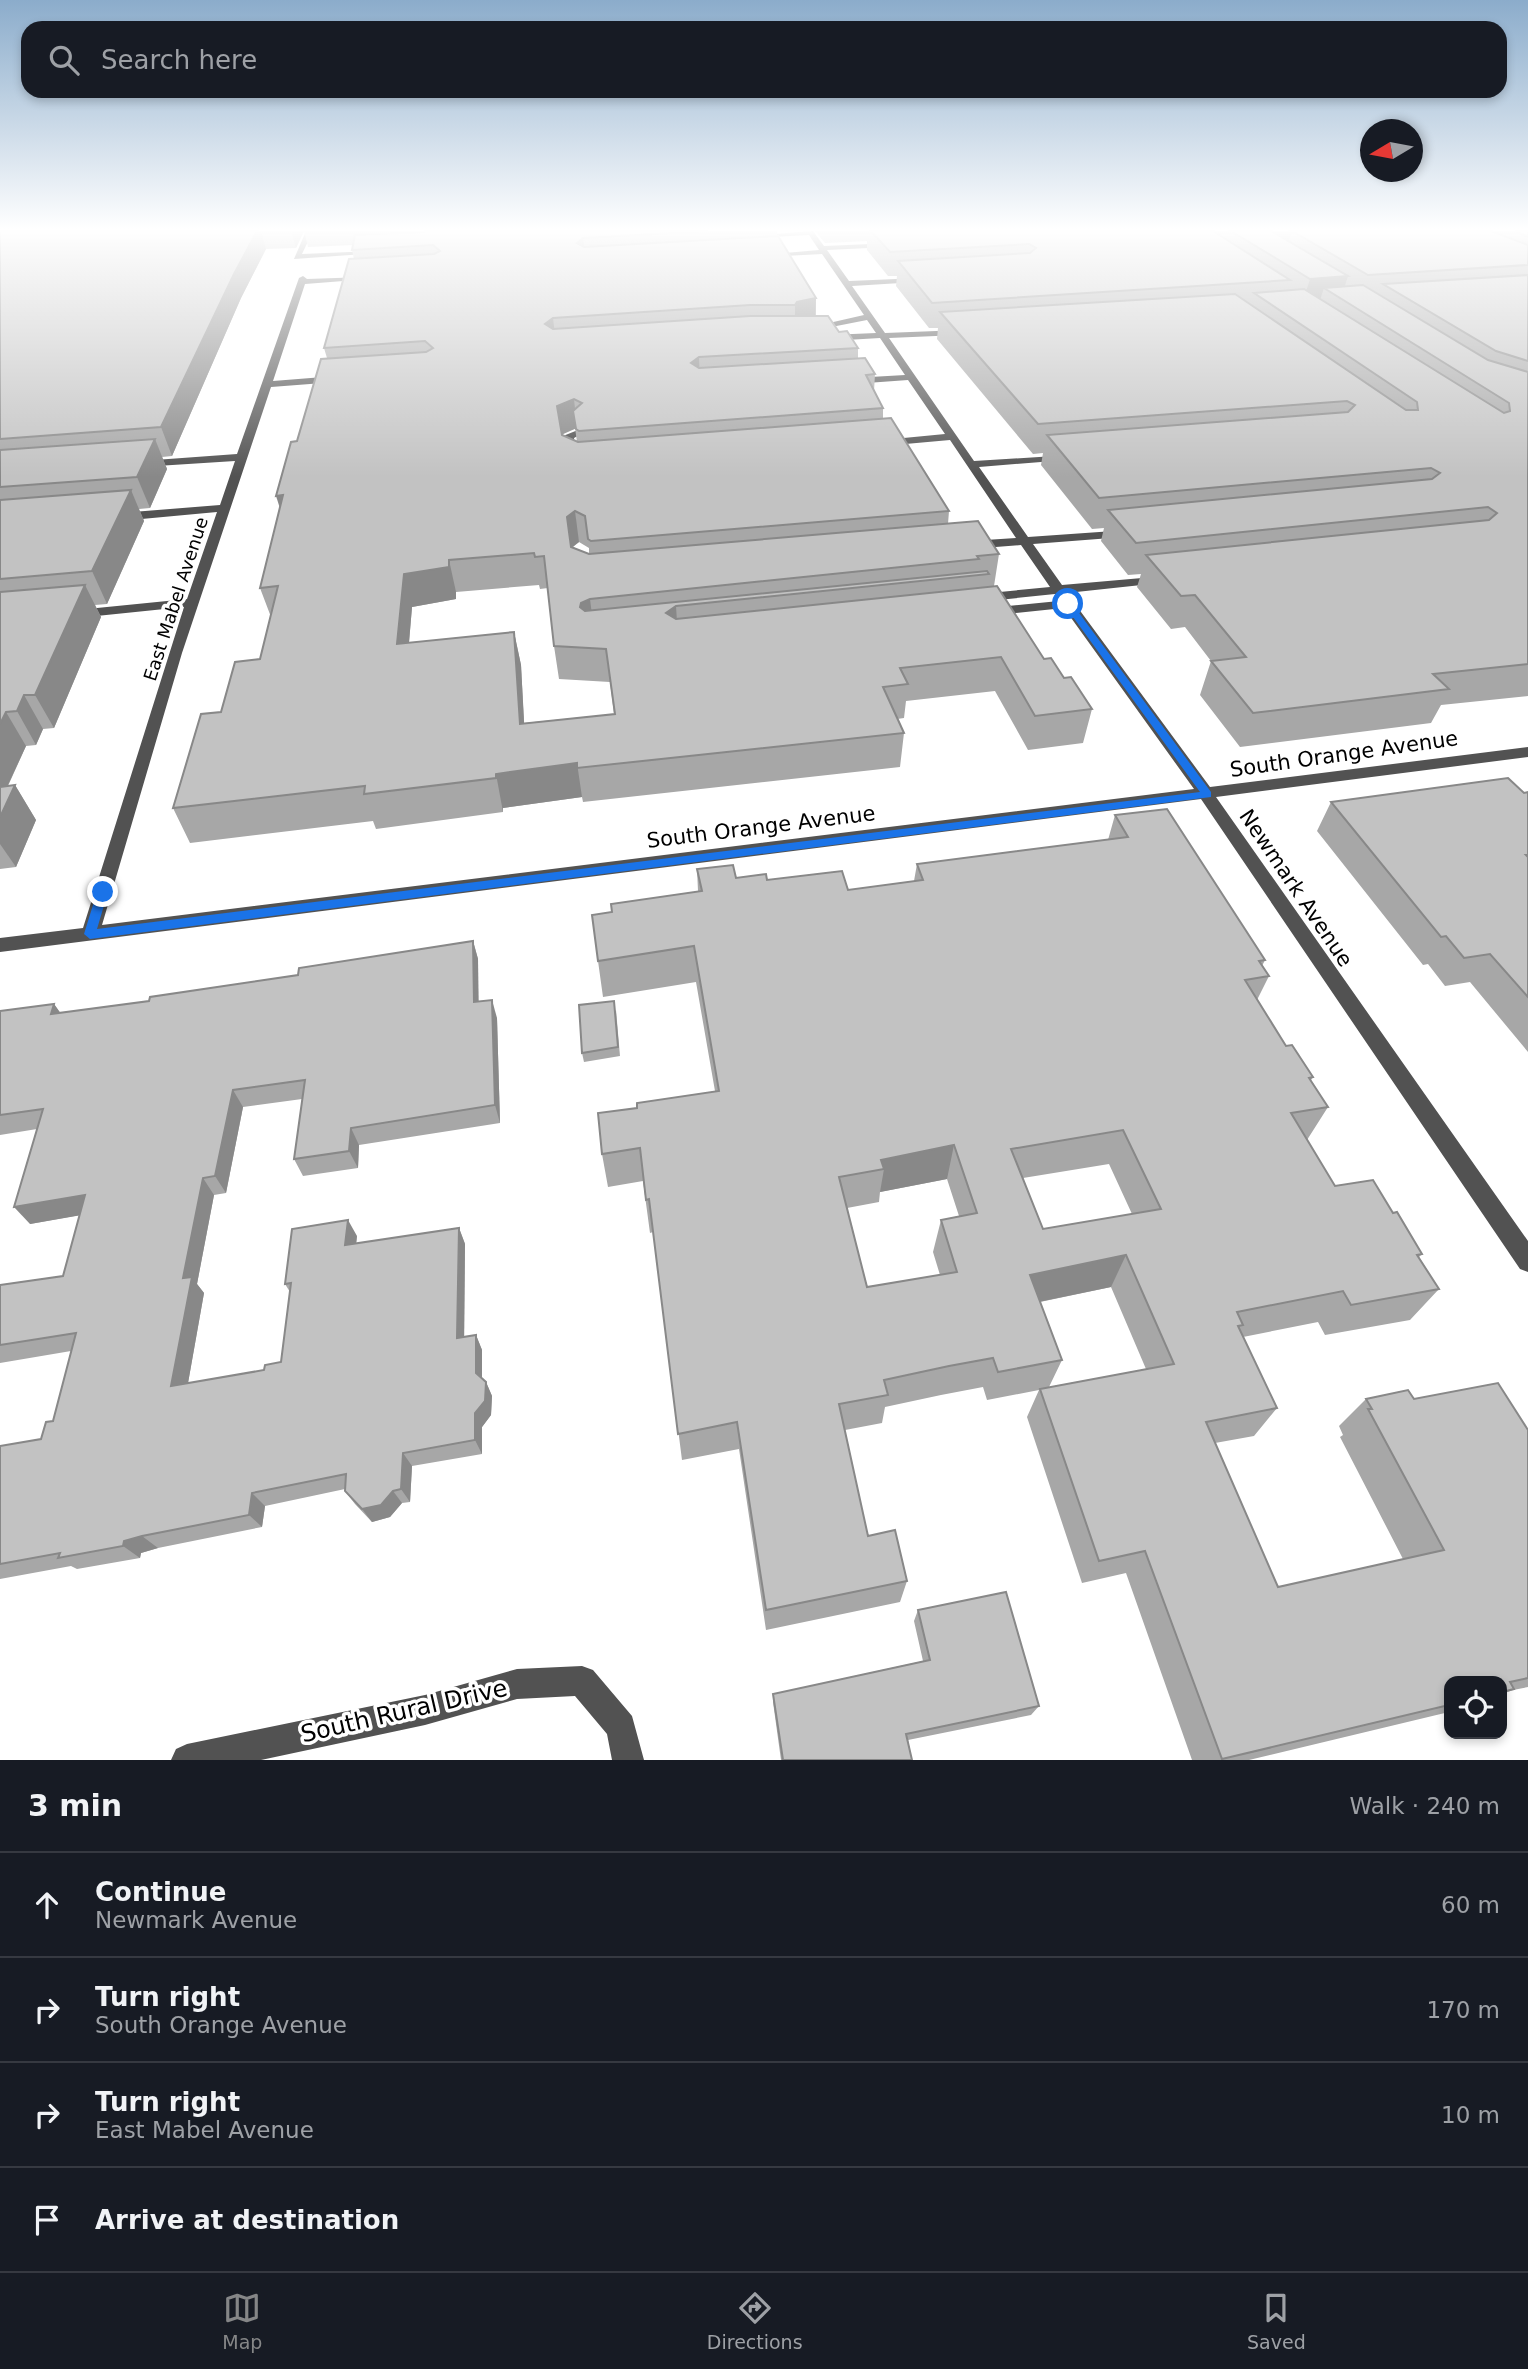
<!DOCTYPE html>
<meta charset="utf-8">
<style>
body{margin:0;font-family:"DejaVu Sans",sans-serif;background:#242831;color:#f1f3f6}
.controls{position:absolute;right:21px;bottom:21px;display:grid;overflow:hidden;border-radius:14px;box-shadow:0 4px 10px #0003}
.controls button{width:63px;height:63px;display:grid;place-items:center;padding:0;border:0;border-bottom:2px solid #363941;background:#171b24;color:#f1f3f6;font:35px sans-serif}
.compass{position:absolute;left:1360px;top:119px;width:63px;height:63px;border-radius:50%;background:#171b24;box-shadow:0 4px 10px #0003;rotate:260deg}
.stop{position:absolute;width:21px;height:21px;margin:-16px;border:5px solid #1a73e8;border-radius:50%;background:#fff}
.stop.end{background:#1a73e8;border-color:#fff;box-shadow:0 2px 7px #0008}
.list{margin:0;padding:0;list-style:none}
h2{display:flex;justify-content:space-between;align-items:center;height:91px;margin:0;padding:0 28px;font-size:30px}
h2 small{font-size:23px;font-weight:400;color:#9ea1a6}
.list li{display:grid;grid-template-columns:46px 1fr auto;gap:21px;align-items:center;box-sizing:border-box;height:105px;padding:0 28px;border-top:2px solid #363941}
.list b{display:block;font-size:26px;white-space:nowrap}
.list p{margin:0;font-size:23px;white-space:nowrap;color:#9ea1a6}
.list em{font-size:23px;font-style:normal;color:#9ea1a6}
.icon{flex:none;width:38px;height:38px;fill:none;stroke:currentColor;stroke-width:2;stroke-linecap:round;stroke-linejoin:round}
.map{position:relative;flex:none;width:1528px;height:1760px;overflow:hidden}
.search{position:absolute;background:#171b24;box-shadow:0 4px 10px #0003;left:21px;right:21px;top:21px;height:77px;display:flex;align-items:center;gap:18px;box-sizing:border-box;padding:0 24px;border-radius:21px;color:#9ea1a6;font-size:26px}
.sheet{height:511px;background:#171b24}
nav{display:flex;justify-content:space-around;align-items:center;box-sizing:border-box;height:98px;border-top:2px solid #363941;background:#171b24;font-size:19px;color:#9ea1a6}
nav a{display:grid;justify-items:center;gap:4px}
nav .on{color:#858687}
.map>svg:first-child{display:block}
</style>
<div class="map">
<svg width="1528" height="1760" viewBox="0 0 1528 1760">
<rect width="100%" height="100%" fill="#fff"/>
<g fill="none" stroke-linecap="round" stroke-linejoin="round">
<!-- minor -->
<g fill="#525252" fill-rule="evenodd">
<path d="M 306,231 L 313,231 L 302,254 L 374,251 L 378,253 L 294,259 Z"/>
<path d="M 813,231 L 824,246 L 892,243 L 889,247 L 827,250 L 849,281 L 920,278 L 917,282 L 852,286 L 885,333 L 962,330 L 963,332 L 959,335 L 889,338 L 974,461 L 1070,455 L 1070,459 L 1066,460 L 979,467 L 1028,537 L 1128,530 L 1130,533 L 1124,537 L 1033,544 L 1062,585 L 1165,576 L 1165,582 L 1160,583 L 1067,593 L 1210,787 L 1528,747 L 1528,757 L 1216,797 L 1528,1241 L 1528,1272 L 1520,1269 L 1201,799 L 0,952 L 0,938 L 83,928 L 184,607 L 77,618 L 70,614 L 77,610 L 187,599 L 217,512 L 120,521 L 114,517 L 120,513 L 220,505 L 235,461 L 141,467 L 135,464 L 141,461 L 237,454 L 299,278 L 303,276 L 307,279 L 365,277 L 369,279 L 305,284 L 273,381 L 336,376 L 341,379 L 336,382 L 271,387 L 182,653 L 102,925 L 1194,789 L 1064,608 L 988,616 L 981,612 L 988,608 L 1059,601 L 1055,594 L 979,602 L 972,598 L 979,594 L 1050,587 L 1021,545 L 970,549 L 964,545 L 970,541 L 1016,538 L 950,440 L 883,446 L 878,443 L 883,440 L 945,434 L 908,380 L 853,384 L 848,381 L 853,378 L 905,375 L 880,338 L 829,341 L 824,338 L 829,335 L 876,333 L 867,320 L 811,331 L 807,328 L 864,315 L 822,254 L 765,257 L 761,255 L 819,250 L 809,235 L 755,238 L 751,236 Z"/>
<path d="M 578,430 L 583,433 L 574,438 L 577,460 L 572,463 L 567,460 L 563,436 Z"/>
<path d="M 582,1666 L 593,1670 L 632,1716 L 644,1760 L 612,1760 L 607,1734 L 575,1696 L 517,1699 L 425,1725 L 261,1760 L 171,1760 L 176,1749 L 187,1744 L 425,1695 L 517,1669 Z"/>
</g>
</g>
<!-- wall -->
<g fill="#a7a7a7" fill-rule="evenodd">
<path d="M 0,231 L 424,231 L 424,232 L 426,231 L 777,231 L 777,236 L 816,298 L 816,316 L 839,332 L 858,348 L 858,358 L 875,374 L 874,391 L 883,408 L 883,419 L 949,511 L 948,524 L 999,554 L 994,586 L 987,587 L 1044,659 L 1064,678 L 1092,709 L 1083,743 L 1028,750 L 995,691 L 906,701 L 904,718 L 897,719 L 904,733 L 900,767 L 583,802 L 582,797 L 503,808 L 503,812 L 376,829 L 373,821 L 190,843 L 173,808 L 221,712 L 260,659 L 271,617 L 260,588 L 297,441 L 327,358 L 324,348 L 354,259 L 352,250 L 353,245 L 308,247 L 304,231 L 296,248 L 266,249 L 241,298 L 172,456 L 162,457 L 167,469 L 150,508 L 139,509 L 144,521 L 107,604 L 95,605 L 101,617 L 54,728 L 43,729 L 36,745 L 26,746 L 8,786 L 15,785 L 36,820 L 16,867 L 0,869 ZM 575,428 L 577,442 L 562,434 ZM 579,542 L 589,548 L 589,554 L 573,547 ZM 539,585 L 540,589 L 548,588 L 554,646 L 559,679 L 610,682 L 614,714 L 524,723 L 521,665 L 514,632 L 409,643 L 412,607 L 456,599 L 456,592 Z"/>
<path d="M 815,231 L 1528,231 L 1528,696 L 1441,705 L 1431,723 L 1240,747 L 1200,695 L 1211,661 L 1185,627 L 1171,629 L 1137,587 L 1141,574 L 1128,575 L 1101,541 L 1104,528 L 1092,529 L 1041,465 L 1043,453 L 1033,454 L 937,339 L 938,328 L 929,328 L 896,286 L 897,276 L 888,276 L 867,250 L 867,241 L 825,243 Z"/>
<path d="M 1528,792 L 1528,1052 L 1470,982 L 1445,986 L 1428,964 L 1423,965 L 1317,831 L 1331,802 Z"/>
<path d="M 1115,815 L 1265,960 L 1262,966 L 1269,976 L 1257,1000 L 1286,1046 L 1313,1077 L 1311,1080 L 1328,1107 L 1307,1140 L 1335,1186 L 1393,1213 L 1422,1254 L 1419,1257 L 1439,1289 L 1410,1320 L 1325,1335 L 1318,1322 L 1243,1337 L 1277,1408 L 1254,1436 L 1215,1443 L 1278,1587 L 1403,1559 L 1340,1437 L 1343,1435 L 1339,1426 L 1366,1399 L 1414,1399 L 1528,1430 L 1528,1687 L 1513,1690 L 1502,1694 L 1502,1681 L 1449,1681 L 1449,1712 L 1249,1760 L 1192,1760 L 1126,1573 L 1082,1583 L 1027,1417 L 1039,1390 L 987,1400 L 983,1387 L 941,1395 L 885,1407 L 882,1423 L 845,1430 L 868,1536 L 907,1581 L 900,1602 L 766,1630 L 739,1449 L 682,1460 L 653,1232 L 650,1233 L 643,1181 L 608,1187 L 602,1154 L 637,1108 L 715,1091 L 696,982 L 603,997 L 598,961 L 612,912 L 698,891 L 697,869 L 736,878 L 767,880 L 848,890 L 914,881 L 917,864 L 1108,840 ZM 1109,1164 L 1132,1214 L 1043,1229 L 1023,1178 ZM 947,1179 L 959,1216 L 941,1220 L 933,1252 L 940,1275 L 867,1287 L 847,1208 L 879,1202 L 880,1192 ZM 1111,1287 L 1146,1369 L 1049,1387 L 1062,1360 L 1040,1302 Z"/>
<path d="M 473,941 L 478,959 L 478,1002 L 497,1018 L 500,1123 L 359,1145 L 358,1168 L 303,1176 L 294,1159 L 302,1099 L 243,1107 L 226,1193 L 214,1195 L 197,1284 L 204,1293 L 188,1383 L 264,1370 L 281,1362 L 290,1292 L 285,1284 L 357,1236 L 356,1244 L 459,1228 L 465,1244 L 464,1337 L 476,1335 L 482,1350 L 482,1379 L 486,1382 L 492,1396 L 491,1415 L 482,1427 L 482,1454 L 412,1466 L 410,1502 L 402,1503 L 390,1517 L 372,1522 L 355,1504 L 345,1491 L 345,1489 L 265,1506 L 262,1527 L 158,1548 L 141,1553 L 140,1558 L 77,1569 L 71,1566 L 0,1579 L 0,1446 L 41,1439 L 53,1421 L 71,1351 L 0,1363 L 0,1285 L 63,1276 L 80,1215 L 30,1224 L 37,1129 L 0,1135 L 0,1011 L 54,1004 L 60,1013 L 149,1001 L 298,975 Z"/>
<path d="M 616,1010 L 620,1056 L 584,1062 L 582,1053 Z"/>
<path d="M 918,1610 L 1039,1706 L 1031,1715 L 908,1740 L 912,1760 L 781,1760 L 773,1702 L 773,1694 L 923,1661 L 914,1621 Z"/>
</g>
<!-- shaded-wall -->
<g fill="#888">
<path d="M 257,231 L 261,231 L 266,249 L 241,298 L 172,456 L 161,427 L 234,274 Z"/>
<path d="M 291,231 L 304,231 L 296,248 Z"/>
<path d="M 1269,231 L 1292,231 L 1288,244 Z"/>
<path d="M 583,238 L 586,261 L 577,243 Z"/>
<path d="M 1348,276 L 1341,298 L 1324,288 L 1319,303 L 1302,304 L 1310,279 Z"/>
<path d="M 816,298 L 815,323 L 795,331 L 795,305 L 797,302 Z"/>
<path d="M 553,318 L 556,344 L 545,324 Z"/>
<path d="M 699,357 L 700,384 L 691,363 Z"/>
<path d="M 574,399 L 577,428 L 561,435 L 557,406 Z"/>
<path d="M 155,439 L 167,469 L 150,508 L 137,477 Z"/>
<path d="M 131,490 L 144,521 L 107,604 L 92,571 Z"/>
<path d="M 283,495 L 286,527 L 276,496 Z"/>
<path d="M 575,511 L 579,542 L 571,548 L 567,517 Z"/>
<path d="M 449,560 L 456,592 L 456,599 L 412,607 L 406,677 L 397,644 L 404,574 Z"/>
<path d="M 85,585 L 101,617 L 54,728 L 35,695 Z"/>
<path d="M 590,599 L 594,631 L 580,607 L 581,603 Z"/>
<path d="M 676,606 L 678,638 L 666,613 Z"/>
<path d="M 514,632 L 521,665 L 526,758 L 520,724 Z"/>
<path d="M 24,695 L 43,729 L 36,745 L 17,711 Z"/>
<path d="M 6,712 L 26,746 L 0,802 L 0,724 Z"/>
<path d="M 577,763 L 582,797 L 503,808 L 503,812 L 496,774 Z"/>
<path d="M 15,785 L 36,820 L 16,867 L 0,844 L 0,817 Z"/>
<path d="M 473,941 L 478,959 L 479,1020 L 474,1002 Z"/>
<path d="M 492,1000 L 497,1018 L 500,1123 L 495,1105 Z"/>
<path d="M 54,1004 L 67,1022 L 51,1014 Z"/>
<path d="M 233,1090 L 243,1107 L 226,1193 L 215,1176 Z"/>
<path d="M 351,1128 L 359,1145 L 358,1168 L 349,1151 Z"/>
<path d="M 954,1145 L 947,1179 L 880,1192 L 884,1169 L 881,1160 Z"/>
<path d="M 203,1178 L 214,1195 L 197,1284 L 204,1293 L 185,1400 L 171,1386 L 183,1278 Z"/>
<path d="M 85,1195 L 99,1212 L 30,1224 L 14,1207 Z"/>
<path d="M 348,1220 L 357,1236 L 354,1262 L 345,1245 Z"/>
<path d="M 459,1228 L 465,1244 L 464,1353 L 457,1338 Z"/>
<path d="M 1126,1255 L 1111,1287 L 1019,1306 L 1030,1275 Z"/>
<path d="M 476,1335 L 482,1350 L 482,1388 L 476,1373 Z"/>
<path d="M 486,1382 L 492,1396 L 491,1415 L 482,1427 L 482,1454 L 475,1440 L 475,1413 Z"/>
<path d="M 403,1453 L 412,1466 L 410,1502 L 401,1489 Z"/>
<path d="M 393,1491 L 402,1503 L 390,1517 L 372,1522 L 362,1509 Z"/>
<path d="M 252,1493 L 265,1506 L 262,1527 L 249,1515 Z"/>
<path d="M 142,1536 L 158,1548 L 141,1553 L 140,1558 L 123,1546 L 124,1541 Z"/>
</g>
<!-- building -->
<g fill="#c2c2c2" stroke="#888" stroke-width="2" fill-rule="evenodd">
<path d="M 0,231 L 257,231 L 234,274 L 161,427 L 0,439 Z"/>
<path d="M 426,231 L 708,231 L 583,238 L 577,243 L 584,247 L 778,236 L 816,298 L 797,302 L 795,305 L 750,305 L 553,318 L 545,324 L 553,329 L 750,316 L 828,316 L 839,332 L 847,331 L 858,348 L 699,357 L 691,363 L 699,368 L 865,358 L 875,374 L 866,375 L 883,408 L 579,431 L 576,429 L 573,411 L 582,403 L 574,399 L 557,406 L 562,435 L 578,442 L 891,418 L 949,511 L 591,541 L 588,539 L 585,516 L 575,511 L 567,517 L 571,547 L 589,554 L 978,521 L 999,554 L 977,556 L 979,559 L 590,599 L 581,603 L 580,607 L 585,611 L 987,571 L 989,574 L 676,606 L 666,613 L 676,619 L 997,586 L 1044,659 L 1051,658 L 1064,678 L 1071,677 L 1092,709 L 1035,716 L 1001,657 L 900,668 L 908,684 L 883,687 L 904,733 L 577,768 L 577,763 L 496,774 L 496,778 L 364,794 L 365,786 L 173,808 L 201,714 L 221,712 L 235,662 L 260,659 L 278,586 L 260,588 L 283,495 L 276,496 L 291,442 L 297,441 L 321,359 L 426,352 L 433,348 L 425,341 L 324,348 L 349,259 L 434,254 L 440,251 L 433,245 L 352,250 L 355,235 L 424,232 ZM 534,553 L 535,557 L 544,556 L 554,646 L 606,649 L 615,714 L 520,724 L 514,632 L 397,644 L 404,574 L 449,567 L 449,560 Z"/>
<path d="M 871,231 L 1213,231 L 1290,280 L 932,303 L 898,261 L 1030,253 L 1036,248 L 1029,244 L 890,252 Z"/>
<path d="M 1231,231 L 1271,231 L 1348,276 L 1310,279 Z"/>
<path d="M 1292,231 L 1491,231 L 1528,245 L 1528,265 L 1368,275 Z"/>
<path d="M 1515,231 L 1528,231 L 1528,237 Z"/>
<path d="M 1528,275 L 1528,361 L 1496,351 L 1383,284 Z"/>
<path d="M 1363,285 L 1488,360 L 1528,372 L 1528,664 L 1433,674 L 1449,689 L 1253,713 L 1211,661 L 1246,657 L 1195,595 L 1181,596 L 1146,555 L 1489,520 L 1497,513 L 1488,507 L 1136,543 L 1108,510 L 1432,479 L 1440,473 L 1431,468 L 1099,498 L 1047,435 L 1348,412 L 1355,405 L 1347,401 L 1038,424 L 940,312 L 1235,294 L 1406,410 L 1418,410 L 1417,402 L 1254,293 L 1304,289 L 1504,413 L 1510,411 L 1509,403 L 1324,288 Z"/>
<path d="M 155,439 L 137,477 L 0,487 L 0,450 Z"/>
<path d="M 131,490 L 92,571 L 0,579 L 0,500 Z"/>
<path d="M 85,585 L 35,695 L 24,695 L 17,711 L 6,712 L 0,724 L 0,592 Z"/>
<path d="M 1508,778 L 1524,793 L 1528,792 L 1528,855 L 1526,855 L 1528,857 L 1528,997 L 1490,954 L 1464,958 L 1446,936 L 1441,937 L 1331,802 Z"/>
<path d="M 15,785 L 0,817 L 0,787 Z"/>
<path d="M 1167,809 L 1265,960 L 1259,961 L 1269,976 L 1245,980 L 1286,1046 L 1292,1045 L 1313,1077 L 1309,1078 L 1328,1107 L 1291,1113 L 1335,1186 L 1373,1180 L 1393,1213 L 1397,1212 L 1422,1254 L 1417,1255 L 1439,1289 L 1351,1305 L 1343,1291 L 1237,1312 L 1243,1325 L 1238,1326 L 1277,1408 L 1206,1422 L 1278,1587 L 1444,1550 L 1368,1409 L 1372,1409 L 1366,1399 L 1408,1390 L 1414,1399 L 1498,1383 L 1528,1430 L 1528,1678 L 1510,1682 L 1514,1689 L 1502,1692 L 1502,1681 L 1449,1681 L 1449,1705 L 1222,1759 L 1145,1551 L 1099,1561 L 1040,1389 L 1174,1364 L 1126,1255 L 1030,1275 L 1062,1360 L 998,1372 L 993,1358 L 949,1366 L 884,1380 L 888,1395 L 839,1404 L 868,1536 L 895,1530 L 907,1581 L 766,1610 L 737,1422 L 678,1434 L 649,1199 L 646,1200 L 640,1148 L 602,1154 L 598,1113 L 637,1108 L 637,1103 L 719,1091 L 694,946 L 598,961 L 592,915 L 612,912 L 611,904 L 702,891 L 697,869 L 733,865 L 736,878 L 766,874 L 767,880 L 842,871 L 848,890 L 923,880 L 917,864 L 1128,837 L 1115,815 ZM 1123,1130 L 1161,1209 L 1043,1229 L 1011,1149 ZM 954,1145 L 977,1213 L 941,1220 L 957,1272 L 867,1287 L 839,1177 L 884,1169 L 881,1160 Z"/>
<path d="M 473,941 L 474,1002 L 492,1000 L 495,1105 L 351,1128 L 349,1151 L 294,1159 L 305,1080 L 233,1090 L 215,1176 L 203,1178 L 183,1278 L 192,1277 L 171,1386 L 264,1370 L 265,1365 L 281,1362 L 291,1283 L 285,1284 L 292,1229 L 348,1220 L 345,1245 L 459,1228 L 457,1338 L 476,1335 L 476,1373 L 486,1382 L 485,1401 L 475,1413 L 475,1440 L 403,1453 L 401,1489 L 393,1491 L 381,1505 L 362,1509 L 345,1491 L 346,1474 L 252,1493 L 249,1515 L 142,1536 L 124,1541 L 123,1546 L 58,1558 L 60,1553 L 0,1564 L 0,1446 L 41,1439 L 46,1422 L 53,1421 L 76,1333 L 0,1345 L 0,1285 L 63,1276 L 85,1195 L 14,1207 L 43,1109 L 0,1115 L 0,1011 L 54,1004 L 51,1014 L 149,1001 L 150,997 L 298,975 L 299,968 Z"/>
<path d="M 614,1001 L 618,1047 L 582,1053 L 579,1005 Z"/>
<path d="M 1006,1592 L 1039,1706 L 906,1734 L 912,1760 L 783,1760 L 773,1694 L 930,1660 L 918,1610 Z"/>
</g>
<!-- sky -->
<linearGradient id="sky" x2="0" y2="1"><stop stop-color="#8baccb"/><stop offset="0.48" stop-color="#fff"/><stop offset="1" stop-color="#fff" stop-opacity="0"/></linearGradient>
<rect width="1528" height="477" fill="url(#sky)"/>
<!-- route -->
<path fill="#1a73e8" d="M 1065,602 L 1071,602 L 1211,792 L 1211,797 L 90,939 L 84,934 L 97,892 L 103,888 L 108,892 L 97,929 L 1200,792 L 1065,606 Z"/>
<g text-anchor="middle" stroke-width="7" stroke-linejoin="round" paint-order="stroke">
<!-- far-street labels -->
<g font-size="18" fill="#000" stroke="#fff">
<text transform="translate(176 599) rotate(-72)" y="6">East Mabel Avenue</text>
</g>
<!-- street labels -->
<g font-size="21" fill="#000" stroke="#fff">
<text transform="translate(1344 754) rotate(-8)" y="7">South Orange Avenue</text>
<text transform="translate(761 827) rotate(-7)" y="7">South Orange Avenue</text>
<text transform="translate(1296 888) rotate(56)" y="7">Newmark Avenue</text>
</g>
<!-- near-street labels -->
<g font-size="24" fill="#000" stroke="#fff">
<text transform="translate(404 1711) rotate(-13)" y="8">South Rural Drive</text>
</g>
</g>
</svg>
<div class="controls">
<button><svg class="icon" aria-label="locate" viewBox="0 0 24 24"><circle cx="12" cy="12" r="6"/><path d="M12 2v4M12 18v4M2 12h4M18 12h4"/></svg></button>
</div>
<svg class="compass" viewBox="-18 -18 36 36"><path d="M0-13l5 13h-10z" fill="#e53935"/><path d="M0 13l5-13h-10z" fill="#9ea1a6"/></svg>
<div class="stop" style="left:1068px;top:604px"></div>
<div class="stop end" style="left:103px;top:892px"></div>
<div class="search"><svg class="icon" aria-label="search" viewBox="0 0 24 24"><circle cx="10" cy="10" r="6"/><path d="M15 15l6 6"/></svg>Search here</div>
</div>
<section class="sheet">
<h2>3 min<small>Walk · 240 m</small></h2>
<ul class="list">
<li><svg class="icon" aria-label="ahead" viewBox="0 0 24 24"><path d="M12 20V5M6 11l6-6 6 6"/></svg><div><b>Continue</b><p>Newmark Avenue</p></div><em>60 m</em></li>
<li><svg class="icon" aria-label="right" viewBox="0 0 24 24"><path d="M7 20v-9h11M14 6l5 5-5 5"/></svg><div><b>Turn right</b><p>South Orange Avenue</p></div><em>170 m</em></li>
<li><svg class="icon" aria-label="right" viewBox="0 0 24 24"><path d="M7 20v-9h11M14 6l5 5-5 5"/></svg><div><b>Turn right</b><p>East Mabel Avenue</p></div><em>10 m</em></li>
<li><svg class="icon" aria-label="arrive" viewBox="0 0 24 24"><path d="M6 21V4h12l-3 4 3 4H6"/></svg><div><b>Arrive at destination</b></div></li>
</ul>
</section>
<nav>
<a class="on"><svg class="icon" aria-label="map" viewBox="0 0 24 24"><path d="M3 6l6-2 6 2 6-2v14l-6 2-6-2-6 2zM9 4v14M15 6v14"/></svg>Map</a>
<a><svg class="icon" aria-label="directions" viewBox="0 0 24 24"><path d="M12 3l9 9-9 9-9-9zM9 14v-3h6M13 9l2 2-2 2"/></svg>Directions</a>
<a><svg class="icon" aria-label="saved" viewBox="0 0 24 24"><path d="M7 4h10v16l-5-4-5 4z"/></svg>Saved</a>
</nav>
